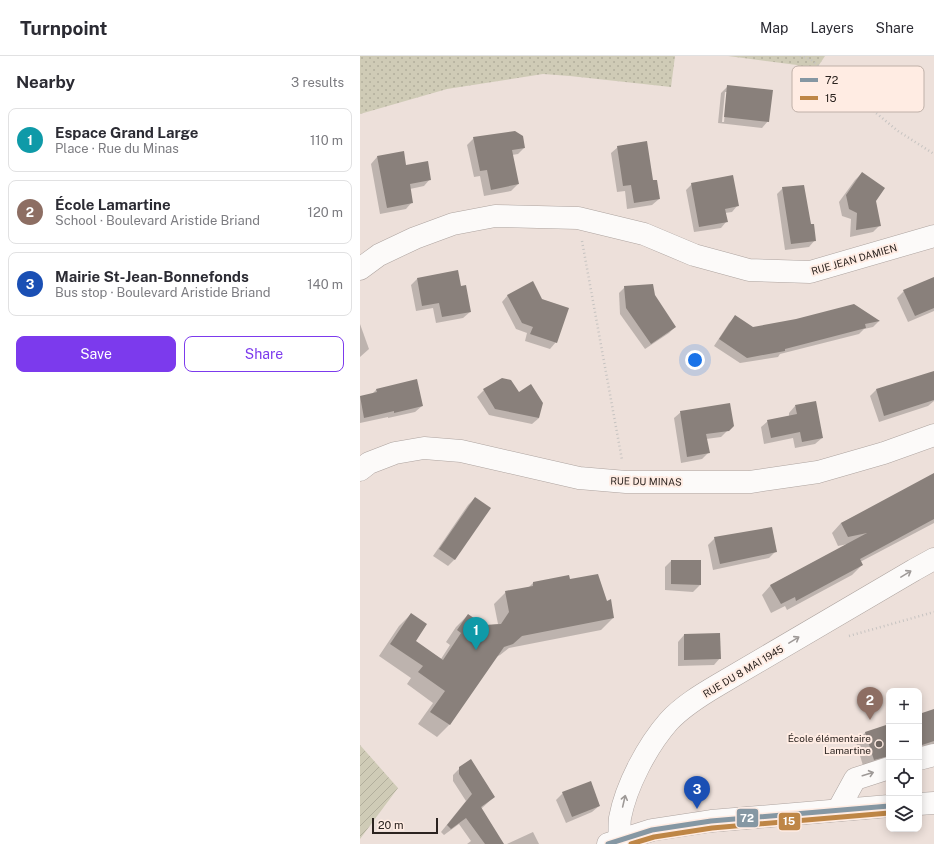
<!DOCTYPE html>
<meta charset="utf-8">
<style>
body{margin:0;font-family:"Public Sans",sans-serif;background:#f2f2f3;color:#2b2b33}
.controls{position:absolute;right:12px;bottom:12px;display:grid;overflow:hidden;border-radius:8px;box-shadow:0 2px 10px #0003}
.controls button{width:36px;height:36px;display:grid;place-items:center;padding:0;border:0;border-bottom:1px solid #e1e1e2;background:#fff;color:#2b2b33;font:20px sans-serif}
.scale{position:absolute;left:12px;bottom:10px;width:66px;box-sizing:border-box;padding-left:4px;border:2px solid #2b231f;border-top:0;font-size:11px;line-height:14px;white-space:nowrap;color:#2b231f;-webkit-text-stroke:3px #ffece3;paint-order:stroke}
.you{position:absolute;left:335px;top:304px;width:14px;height:14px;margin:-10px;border:3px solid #fff;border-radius:50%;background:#1a73e8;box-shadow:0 0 0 6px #1a73e833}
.badge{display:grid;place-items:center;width:26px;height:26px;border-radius:50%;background:#7c3aed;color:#fff;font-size:13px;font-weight:700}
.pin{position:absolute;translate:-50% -33px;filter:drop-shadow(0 1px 2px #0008)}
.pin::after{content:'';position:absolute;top:21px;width:14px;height:12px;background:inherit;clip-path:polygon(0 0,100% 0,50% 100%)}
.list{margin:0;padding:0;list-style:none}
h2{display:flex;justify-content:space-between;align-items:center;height:52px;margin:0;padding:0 16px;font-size:17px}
h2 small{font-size:13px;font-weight:400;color:#7c7c81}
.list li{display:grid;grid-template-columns:26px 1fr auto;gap:12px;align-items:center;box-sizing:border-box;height:64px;margin:0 8px 8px;padding:0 8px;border:1px solid #e1e1e2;border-radius:8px}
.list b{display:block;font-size:15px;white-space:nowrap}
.list p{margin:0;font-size:13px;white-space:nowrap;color:#7c7c81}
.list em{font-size:13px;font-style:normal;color:#7c7c81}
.actions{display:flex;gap:8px;padding:12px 16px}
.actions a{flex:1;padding:9px 0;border:1px solid #7c3aed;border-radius:8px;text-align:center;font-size:14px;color:#7c3aed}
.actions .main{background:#7c3aed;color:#fff}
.icon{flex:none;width:22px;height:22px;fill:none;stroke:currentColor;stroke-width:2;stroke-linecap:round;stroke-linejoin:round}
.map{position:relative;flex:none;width:574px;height:788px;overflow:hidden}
header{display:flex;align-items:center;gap:24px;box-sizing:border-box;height:56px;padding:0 20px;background:#fff;border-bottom:1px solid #e1e1e2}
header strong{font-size:19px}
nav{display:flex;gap:22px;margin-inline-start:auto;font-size:14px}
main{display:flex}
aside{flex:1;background:#fff}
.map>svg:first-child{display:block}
</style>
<header>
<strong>Turnpoint</strong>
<nav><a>Map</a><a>Layers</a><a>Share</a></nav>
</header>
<main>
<aside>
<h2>Nearby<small>3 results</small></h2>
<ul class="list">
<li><span class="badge" style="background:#0f9aa8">1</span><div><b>Espace Grand Large</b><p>Place · Rue du Minas</p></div><em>110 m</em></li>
<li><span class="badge" style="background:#8d6e63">2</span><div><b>École Lamartine</b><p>School · Boulevard Aristide Briand</p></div><em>120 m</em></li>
<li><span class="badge" style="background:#1a4fb4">3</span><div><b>Mairie St-Jean-Bonnefonds</b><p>Bus stop · Boulevard Aristide Briand</p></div><em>140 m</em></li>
</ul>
<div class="actions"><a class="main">Save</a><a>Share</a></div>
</aside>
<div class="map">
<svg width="574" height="788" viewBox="0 0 574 788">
<defs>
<pattern id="grass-dots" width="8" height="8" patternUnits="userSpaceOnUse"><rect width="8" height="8" fill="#cfcbb6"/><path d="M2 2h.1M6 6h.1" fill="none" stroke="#b2ae9c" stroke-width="1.8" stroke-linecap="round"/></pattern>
<pattern id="garden-furrows" width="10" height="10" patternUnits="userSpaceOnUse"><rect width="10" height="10" fill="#cfcbb6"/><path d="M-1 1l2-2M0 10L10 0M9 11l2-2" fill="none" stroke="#b2ae9c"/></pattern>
</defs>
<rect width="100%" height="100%" fill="#ede0da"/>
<!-- grass -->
<g fill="url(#grass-dots)">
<path d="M 0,0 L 315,0 L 311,31 L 210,20 L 183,18 L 87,33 L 0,58 Z"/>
<path d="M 368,0 L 465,0 L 451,21 L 437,9 Z"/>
</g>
<!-- garden -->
<path fill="url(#garden-furrows)" d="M 0,689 L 38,732 L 0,783 Z"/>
<!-- shadow -->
<g fill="#0003" fill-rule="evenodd">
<path d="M 368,30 L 408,65 L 402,72 L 358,67 L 361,37 ZM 365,36 L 367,36 L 364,66 L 362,66 Z"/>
<path d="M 114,82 L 164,92 L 158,98 L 152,99 L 158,128 L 151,135 L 124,140 L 120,120 L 114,121 L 107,89 Z"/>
<path d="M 258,91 L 293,125 L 299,143 L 292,149 L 267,153 L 265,135 L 257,136 L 251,97 Z"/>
<path d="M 17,101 L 45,111 L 70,123 L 64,130 L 50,133 L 52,146 L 46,153 L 20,158 L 11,108 Z"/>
<path d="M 502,117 L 515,145 L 520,169 L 513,176 L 490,181 L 491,163 L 482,160 L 479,146 L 495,124 Z"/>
<path d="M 332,128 L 377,150 L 372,156 L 365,157 L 366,166 L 361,172 L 334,176 L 326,134 Z"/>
<path d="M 423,132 L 450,169 L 455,184 L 449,191 L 425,194 L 417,138 Z"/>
<path d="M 574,222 L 574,255 L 548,266 L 537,242 L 544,235 Z"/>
<path d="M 57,223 L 100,231 L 110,256 L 103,262 L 76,267 L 73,252 L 56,255 L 51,229 Z"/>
<path d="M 265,231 L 315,271 L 309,277 L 285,293 L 260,258 L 259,237 Z"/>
<path d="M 148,239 L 196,286 L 190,293 L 165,285 L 167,277 L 156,273 L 142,246 Z"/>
<path d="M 376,261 L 393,272 L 519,265 L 513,271 L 504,273 L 499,278 L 420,298 L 418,301 L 380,307 L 354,290 L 369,267 Z"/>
<path d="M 0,268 L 9,293 L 0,301 Z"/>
<path d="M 574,316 L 574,345 L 568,350 L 519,366 L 510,340 L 516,334 Z"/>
<path d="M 56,325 L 62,350 L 55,356 L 28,362 L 28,361 L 0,367 L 0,341 L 12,338 L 16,334 Z"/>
<path d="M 124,334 L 159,337 L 179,362 L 172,368 L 129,359 L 117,341 Z"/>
<path d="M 435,350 L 462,382 L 455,388 L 435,392 L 433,382 L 404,388 L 401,371 L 408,365 L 429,361 L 429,357 Z"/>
<path d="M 321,356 L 373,369 L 361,381 L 346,383 L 348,397 L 342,403 L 321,407 L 314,362 Z"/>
<path d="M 574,421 L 574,467 L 500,506 L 502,509 L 492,519 L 427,554 L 425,550 L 411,557 L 402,539 L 411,529 L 488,488 L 478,490 L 472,477 L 481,467 Z"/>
<path d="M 115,442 L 95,503 L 88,510 L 73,500 L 108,449 Z"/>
<path d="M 355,482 L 416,495 L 409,502 L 353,514 L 348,489 Z"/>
<path d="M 311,505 L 340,529 L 333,536 L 305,534 L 305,511 Z"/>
<path d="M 209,524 L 253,562 L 241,574 L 149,592 L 140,599 L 136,601 L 89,669 L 77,681 L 58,668 L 73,647 L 47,628 L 51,622 L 19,600 L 39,570 L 51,558 L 54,585 L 81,603 L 90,589 L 86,586 L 96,571 L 108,559 L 124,570 L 138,568 L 134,548 L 146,536 L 168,532 L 173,527 Z"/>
<path d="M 324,579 L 360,602 L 354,609 L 318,610 L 318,586 Z"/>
<path d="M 574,654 L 574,690 L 559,695 L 559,659 Z"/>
<path d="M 529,669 L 529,705 L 504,713 L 496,686 L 505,677 Z"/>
<path d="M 100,712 L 134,741 L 121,753 L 143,788 L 107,788 L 111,785 L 99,768 L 84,779 L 81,776 L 106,745 L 93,725 L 93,719 Z"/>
<path d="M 203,737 L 239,750 L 232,756 L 206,767 L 196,744 Z"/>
<path d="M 173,776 L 179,788 L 147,788 Z"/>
</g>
<!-- building -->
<g fill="#89807b">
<path d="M 367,29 L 413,34 L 409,66 L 364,61 Z"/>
<path d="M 155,75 L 163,80 L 165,92 L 152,94 L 159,128 L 131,134 L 127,114 L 120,115 L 113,81 Z"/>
<path d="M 287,85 L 293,124 L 297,124 L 300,143 L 274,147 L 271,129 L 263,130 L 257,90 Z"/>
<path d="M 44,95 L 46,109 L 68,105 L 71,124 L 50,128 L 53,147 L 27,152 L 17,100 Z"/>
<path d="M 502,116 L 525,132 L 516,145 L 521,170 L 496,174 L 497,157 L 489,153 L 486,139 Z"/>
<path d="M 373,119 L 379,150 L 365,153 L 368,166 L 339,171 L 331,127 Z"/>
<path d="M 444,129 L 451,168 L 454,168 L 456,185 L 431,188 L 422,131 Z"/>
<path d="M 98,214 L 101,230 L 106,229 L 111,256 L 82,261 L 79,247 L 62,250 L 57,222 Z"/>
<path d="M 574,221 L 574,252 L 555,260 L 543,234 Z"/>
<path d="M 173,225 L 182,243 L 209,252 L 197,287 L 170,278 L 173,271 L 162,267 L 147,239 Z"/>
<path d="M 293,228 L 295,239 L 316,271 L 291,288 L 266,252 L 264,230 Z"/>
<path d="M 494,248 L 520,265 L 505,268 L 506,272 L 425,293 L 425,295 L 387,302 L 359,283 L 375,259 L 393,271 L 436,263 Z"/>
<path d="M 574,315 L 574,344 L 524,360 L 516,333 Z"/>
<path d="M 142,322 L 151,324 L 159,336 L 171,328 L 183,347 L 179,362 L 135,353 L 123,333 Z"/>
<path d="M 57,323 L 63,350 L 34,357 L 34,355 L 4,362 L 0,340 L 17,336 L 16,333 Z"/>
<path d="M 456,345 L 463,382 L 442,386 L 440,376 L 411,382 L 407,364 L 437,358 L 435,349 Z"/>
<path d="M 370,347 L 374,370 L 369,375 L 346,378 L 350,397 L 327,401 L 320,355 Z"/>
<path d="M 574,417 L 574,463 L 500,503 L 503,509 L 436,545 L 435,541 L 421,548 L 410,529 L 507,477 L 488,481 L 481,467 Z"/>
<path d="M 115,441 L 131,452 L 95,504 L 79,493 Z"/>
<path d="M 412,471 L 417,496 L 360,508 L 354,481 Z"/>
<path d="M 311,504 L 341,504 L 341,529 L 311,528 Z"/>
<path d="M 238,518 L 247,545 L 251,543 L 254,562 L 162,580 L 153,588 L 144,591 L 90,669 L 70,656 L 85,635 L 58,616 L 63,610 L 30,588 L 51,557 L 67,568 L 56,585 L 83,604 L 101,577 L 97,574 L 108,558 L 124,569 L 141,568 L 149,556 L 145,535 L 173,530 L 173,526 L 209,519 L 210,523 Z"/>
<path d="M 360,577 L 361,603 L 324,604 L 324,578 Z"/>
<path d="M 574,653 L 574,685 L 559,690 L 559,658 Z"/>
<path d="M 529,668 L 529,700 L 514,704 L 505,676 Z"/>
<path d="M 111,703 L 135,741 L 121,751 L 144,788 L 125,788 L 106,762 L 91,773 L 87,769 L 112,738 L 99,718 L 99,711 Z"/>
<path d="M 231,725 L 240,750 L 212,761 L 202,736 Z"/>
</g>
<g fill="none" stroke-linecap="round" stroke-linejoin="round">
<!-- minor casing -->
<g stroke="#ada39f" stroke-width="23">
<g id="minor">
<path d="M 0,213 L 19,199 L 55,182 L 93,168 L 135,160 L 218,162 L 284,178 L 334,199 L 389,214 L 450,216 L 574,180"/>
<path d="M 0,414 L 9,407 L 35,397 L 64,392 L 101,395 L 219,422 L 266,426 L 390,426 L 458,416 L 524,397 L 574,379"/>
<path d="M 559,703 L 574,699"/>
<path d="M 478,754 L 495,723 L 529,712"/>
<path d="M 259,784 C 260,777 259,769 260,762 C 266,730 287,690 309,665 C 323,650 341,639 358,629 L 554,514 L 574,503"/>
</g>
</g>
<!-- major casing -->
<g stroke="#ada39f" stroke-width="23">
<g id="major">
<path d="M 559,748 L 574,747"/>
<path d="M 248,788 L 292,774 L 351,765 L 529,750"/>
</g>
</g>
<!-- path -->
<g stroke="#c6c3c1" stroke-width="2.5" stroke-dasharray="1 3" stroke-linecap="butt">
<path d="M 440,0 L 450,3 L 538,75 L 574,98"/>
<path d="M 222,185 L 262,404"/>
<path d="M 489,580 L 574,556"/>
</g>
<!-- minor -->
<use href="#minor" stroke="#fcfaf9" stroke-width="22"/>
<!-- major -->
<use href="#major" stroke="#fcfaf9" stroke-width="22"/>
<!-- bus-1 casing -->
<g stroke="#ffece3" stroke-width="8">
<path id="bus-1" d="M 248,788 L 292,774 L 351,765 L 529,750"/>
</g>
<!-- bus-2 casing -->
<g stroke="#ffece3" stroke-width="8">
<path id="bus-2" d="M 271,788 L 294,781 L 352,772 L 529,757"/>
</g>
<!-- bus-1 -->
<use href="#bus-1" stroke="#8597a3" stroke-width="5"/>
<!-- bus-2 -->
<use href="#bus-2" stroke="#be8646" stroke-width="5"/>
</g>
<!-- one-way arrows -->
<defs><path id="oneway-shaft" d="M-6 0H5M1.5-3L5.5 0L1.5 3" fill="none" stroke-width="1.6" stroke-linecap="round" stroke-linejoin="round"/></defs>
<g stroke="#9e9997">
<use href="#oneway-shaft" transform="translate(546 518) rotate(-31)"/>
<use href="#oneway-shaft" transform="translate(434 584) rotate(-31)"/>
<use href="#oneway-shaft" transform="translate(508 718) rotate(-17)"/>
<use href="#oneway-shaft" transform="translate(264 745) rotate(-77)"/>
</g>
<!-- markers -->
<circle fill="#6f6560" stroke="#ffece3" stroke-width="1.5" cx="519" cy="688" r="4"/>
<g text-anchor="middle" stroke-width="4" stroke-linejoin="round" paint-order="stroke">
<!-- street labels -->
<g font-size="10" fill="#2b231f" stroke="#ffece3">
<text transform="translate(494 203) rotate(-16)" y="4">RUE JEAN DAMIEN</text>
<text transform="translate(286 425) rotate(1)" y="4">RUE DU MINAS</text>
<text transform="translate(383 615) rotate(-31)" y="4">RUE DU 8 MAI 1945</text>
</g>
<!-- poi labels -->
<g font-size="10" fill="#2b231f" stroke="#ffece3" text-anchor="end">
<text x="511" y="686">École élémentaire<tspan x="511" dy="12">Lamartine</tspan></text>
</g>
</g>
<!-- legend -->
<rect x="432" y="10" width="132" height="46" rx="6" fill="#ffece3" stroke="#bfb0a8" stroke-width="1"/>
<rect x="440" y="22" width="18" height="4" fill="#8597a3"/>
<rect x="440" y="40" width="18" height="4" fill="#be8646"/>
<g font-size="11" fill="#2b231f">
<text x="465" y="28">72</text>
<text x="465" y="46">15</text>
</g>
<g stroke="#ffece3" stroke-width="1.5">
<rect x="376" y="752" width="23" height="20" rx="4" fill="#8597a3"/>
<rect x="418" y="756" width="23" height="19" rx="4" fill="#be8646"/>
</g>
<g font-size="11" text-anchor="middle" font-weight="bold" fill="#fff">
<text x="387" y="766">72</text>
<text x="429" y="769">15</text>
</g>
</svg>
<div class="controls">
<button>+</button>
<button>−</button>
<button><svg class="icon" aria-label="locate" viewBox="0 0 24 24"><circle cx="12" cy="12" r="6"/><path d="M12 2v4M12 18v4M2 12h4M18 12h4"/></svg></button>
<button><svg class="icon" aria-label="layers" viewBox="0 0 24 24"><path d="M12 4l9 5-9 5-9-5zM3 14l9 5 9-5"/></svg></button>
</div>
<div class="scale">20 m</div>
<div class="you"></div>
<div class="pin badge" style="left:116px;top:594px;background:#0f9aa8">1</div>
<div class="pin badge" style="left:510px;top:664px;background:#8d6e63">2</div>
<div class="pin badge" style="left:337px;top:753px;background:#1a4fb4">3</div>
</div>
</main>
